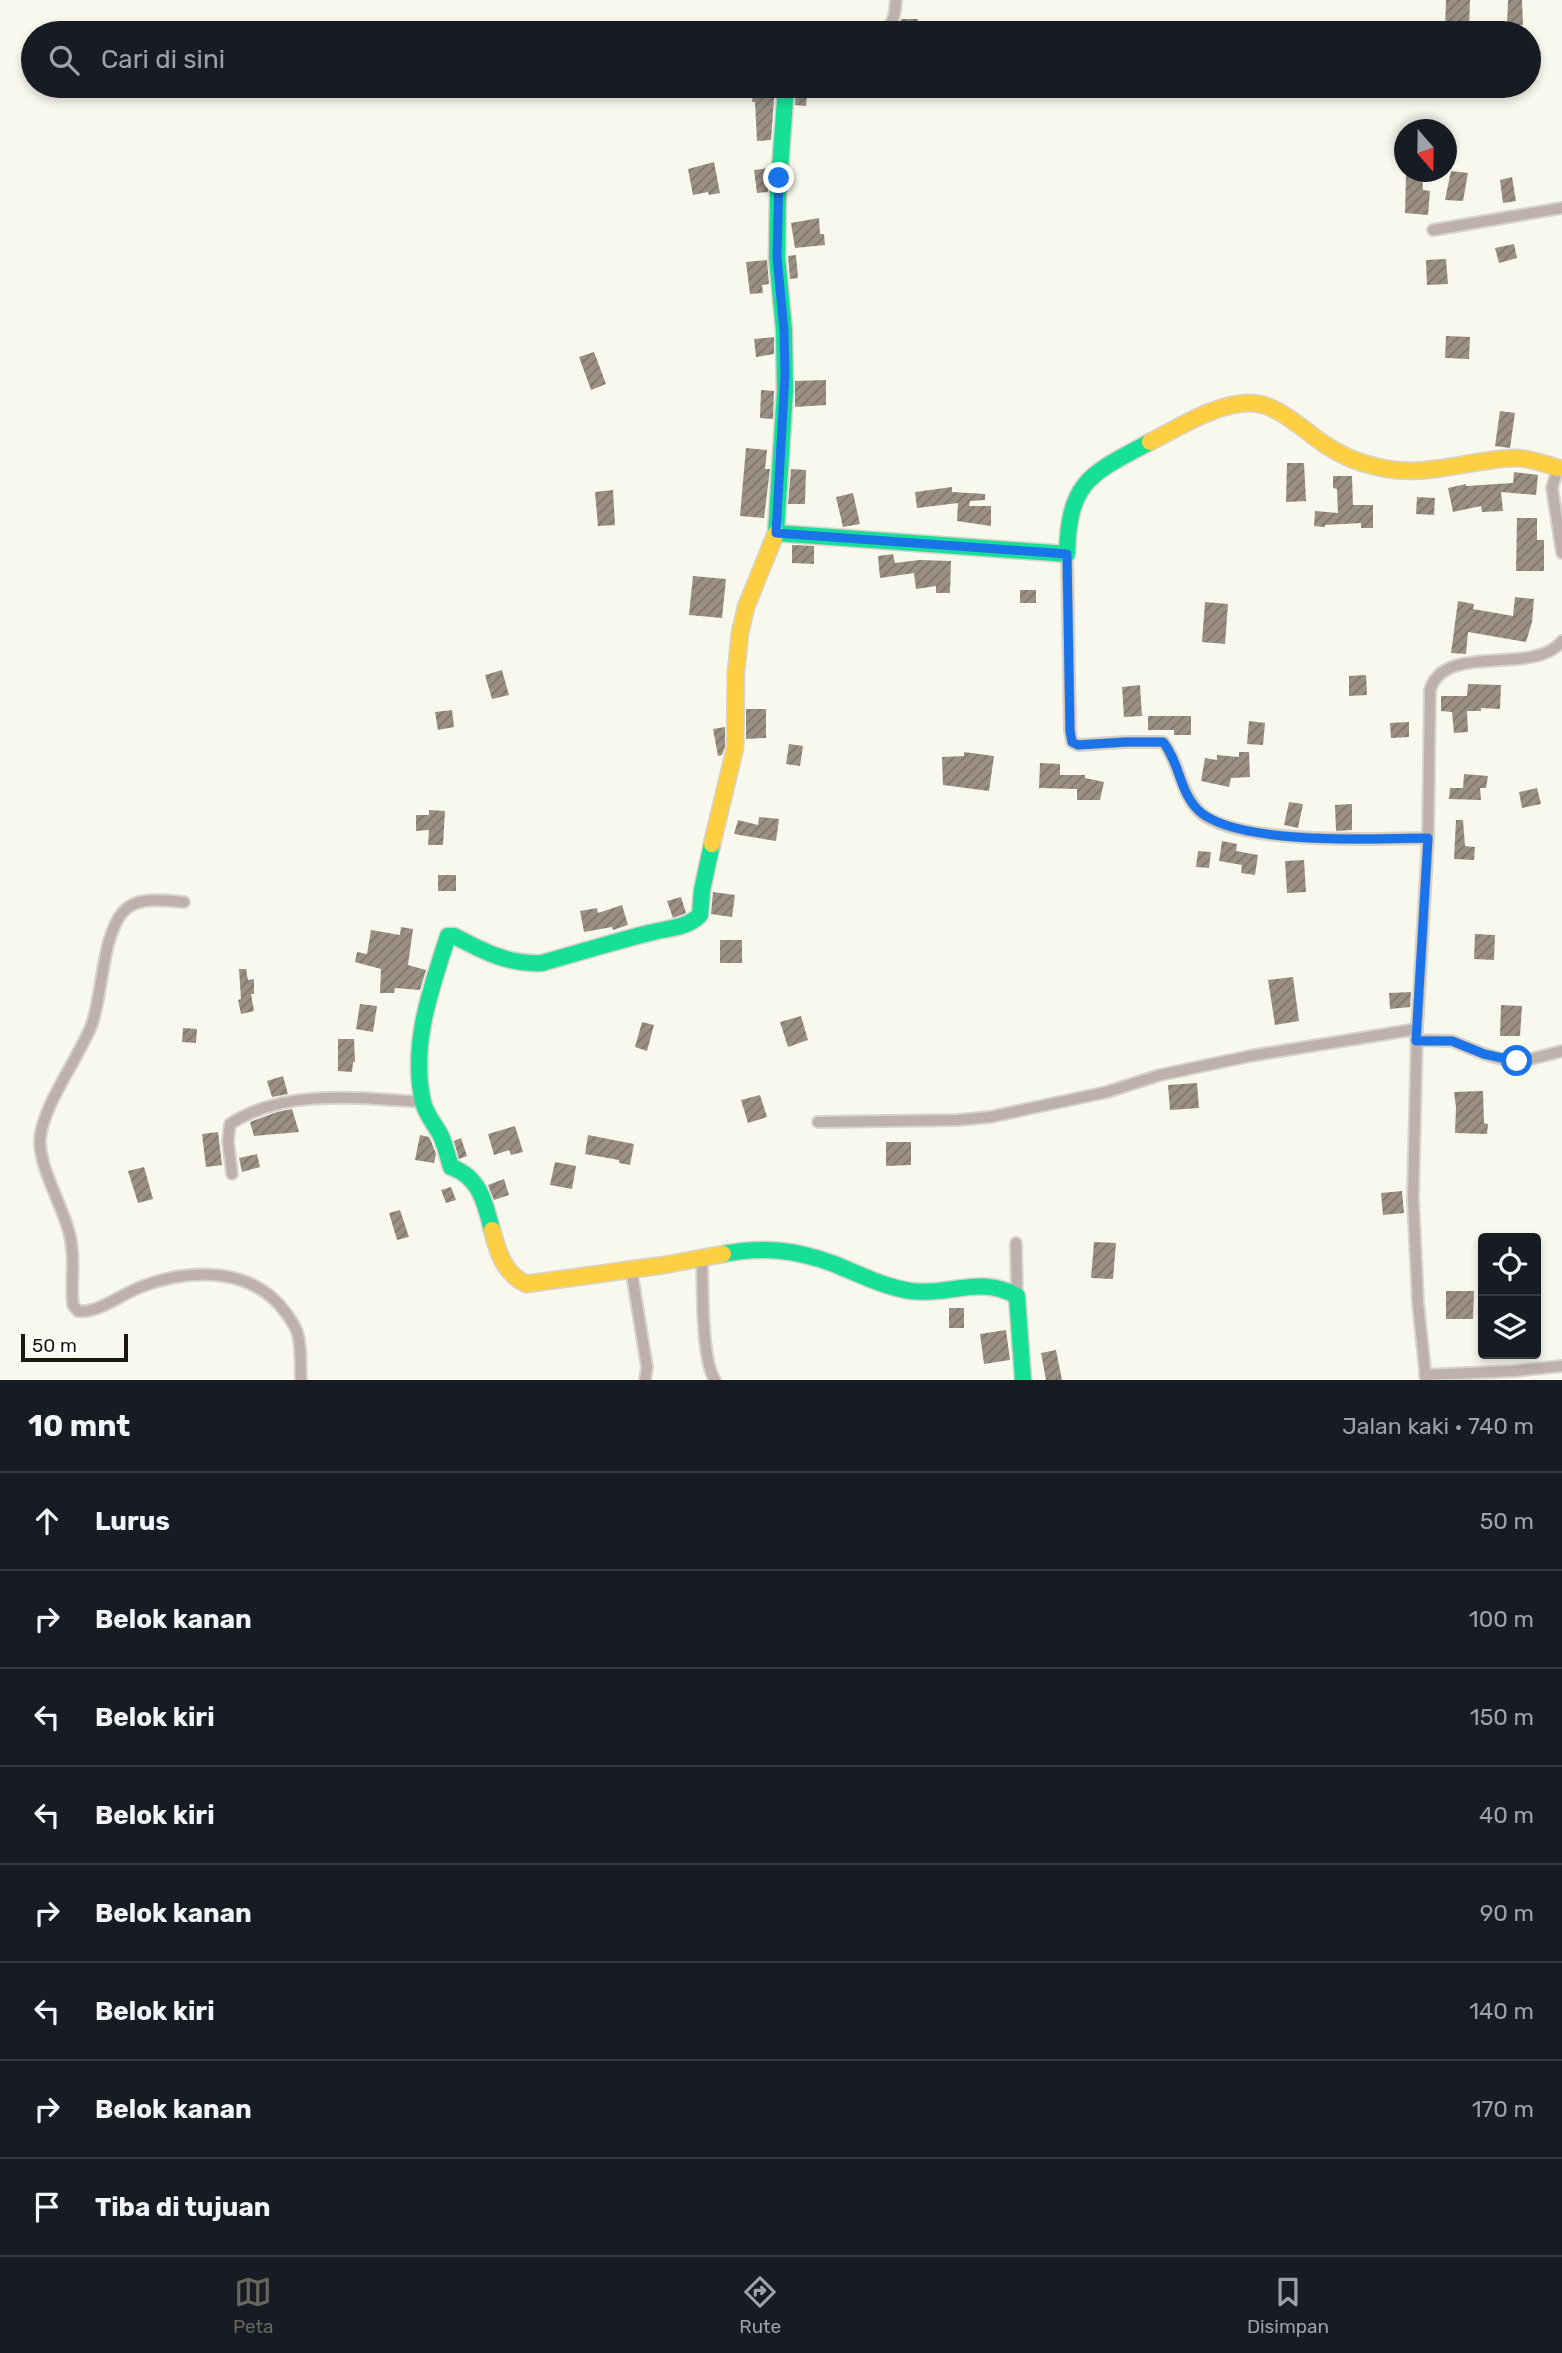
<!DOCTYPE html>
<html lang="id">
<meta charset="utf-8">
<style>
body{margin:0;font-family:Rubik,sans-serif;background:#242831;color:#f1f3f6}
.controls{position:absolute;right:21px;bottom:21px;display:grid;overflow:hidden;border-radius:7px;box-shadow:0 4px 10px #0003}
.controls button{width:63px;height:63px;display:grid;place-items:center;padding:0;border:0;border-bottom:2px solid #363941;background:#171b24;color:#f1f3f6;font:35px sans-serif}
.compass{position:absolute;left:1394px;top:119px;width:63px;height:63px;border-radius:50%;background:#171b24;box-shadow:0 4px 10px #0003;rotate:160deg}
.scale{position:absolute;left:21px;bottom:18px;width:107px;box-sizing:border-box;padding-left:7px;border:4px solid #1b190d;border-top:0;font-size:19px;line-height:24px;white-space:nowrap;color:#1b190d;-webkit-text-stroke:5px #fff;paint-order:stroke}
.stop{position:absolute;width:21px;height:21px;margin:-16px;border:5px solid #1a73e8;border-radius:50%;background:#fff}
.stop.end{background:#1a73e8;border-color:#fff;box-shadow:0 2px 7px #0008}
.list{margin:0;padding:0;list-style:none}
h2{display:flex;justify-content:space-between;align-items:center;height:91px;margin:0;padding:0 28px;font-size:30px}
h2 small{font-size:23px;font-weight:400;color:#9ea1a6}
.list li{display:grid;grid-template-columns:46px 1fr auto;gap:21px;align-items:center;box-sizing:border-box;height:98px;padding:0 28px;border-top:2px solid #363941}
.list b{display:block;font-size:26px;white-space:nowrap}
.list em{font-size:23px;font-style:normal;color:#9ea1a6}
.icon{flex:none;width:38px;height:38px;fill:none;stroke:currentColor;stroke-width:2;stroke-linecap:round;stroke-linejoin:round}
.map{position:relative;flex:none;width:1562px;height:1380px;overflow:hidden}
.search{position:absolute;background:#171b24;box-shadow:0 4px 10px #0003;left:21px;right:21px;top:21px;height:77px;display:flex;align-items:center;gap:18px;box-sizing:border-box;padding:0 24px;border-radius:38px;color:#9ea1a6;font-size:26px}
.sheet{height:875px;background:#171b24}
nav{display:flex;justify-content:space-around;align-items:center;box-sizing:border-box;height:98px;border-top:2px solid #363941;background:#171b24;font-size:19px;color:#9ea1a6}
nav a{display:grid;justify-items:center;gap:4px}
nav .on{color:#69675b}
.map>svg:first-child{display:block}
</style>
<div class="map">
<svg width="1562" height="1380" viewBox="0 0 1562 1380">
<defs>
<pattern id="building-hatch" width="6" height="6" patternUnits="userSpaceOnUse" patternTransform="scale(1.75)"><rect width="6" height="6" fill="#9c9085"/><path d="M-1 1l2-2M0 6l6-6M5 7l2-2" fill="none" stroke="#7e756b"/></pattern>
</defs>
<rect width="100%" height="100%" fill="#f9f8ed"/>
<!-- building -->
<g fill="url(#building-hatch)">
<path d="M 1446,0 L 1470,0 L 1469,29 L 1445,28 Z"/>
<path d="M 1508,0 L 1522,0 L 1523,25 L 1507,26 Z"/>
<path d="M 901,19 L 918,19 L 918,33 L 900,33 Z"/>
<path d="M 754,86 L 775,86 L 771,140 L 757,141 L 755,102 L 752,102 Z"/>
<path d="M 796,86 L 808,86 L 806,106 L 795,105 Z"/>
<path d="M 714,162 L 720,193 L 709,195 L 708,192 L 693,195 L 688,169 Z"/>
<path d="M 769,168 L 768,192 L 757,193 L 754,170 Z"/>
<path d="M 1451,171 L 1468,173 L 1463,201 L 1445,200 Z"/>
<path d="M 1422,173 L 1423,190 L 1430,191 L 1428,215 L 1405,213 L 1406,174 Z"/>
<path d="M 1512,177 L 1516,201 L 1503,203 L 1500,180 Z"/>
<path d="M 819,218 L 820,234 L 824,234 L 825,245 L 795,248 L 791,223 Z"/>
<path d="M 1514,244 L 1517,258 L 1499,263 L 1495,248 Z"/>
<path d="M 796,255 L 798,278 L 790,279 L 788,256 Z"/>
<path d="M 1446,259 L 1448,284 L 1427,285 L 1426,260 Z"/>
<path d="M 767,260 L 769,284 L 762,285 L 763,293 L 750,294 L 746,262 Z"/>
<path d="M 1446,336 L 1470,337 L 1469,359 L 1445,358 Z"/>
<path d="M 774,337 L 774,354 L 756,357 L 754,339 Z"/>
<path d="M 594,352 L 606,384 L 591,390 L 579,357 Z"/>
<path d="M 826,380 L 826,405 L 795,407 L 795,381 Z"/>
<path d="M 761,390 L 774,391 L 773,419 L 760,418 Z"/>
<path d="M 1500,411 L 1515,413 L 1510,448 L 1495,446 Z"/>
<path d="M 746,448 L 767,450 L 765,469 L 770,469 L 764,518 L 740,516 Z"/>
<path d="M 1287,463 L 1304,463 L 1306,501 L 1286,502 Z"/>
<path d="M 791,469 L 806,470 L 805,504 L 788,504 Z"/>
<path d="M 1514,472 L 1538,475 L 1536,495 L 1501,492 L 1503,511 L 1482,512 L 1481,506 L 1453,512 L 1448,488 L 1466,484 L 1466,486 L 1513,483 Z"/>
<path d="M 1333,476 L 1352,476 L 1353,505 L 1373,505 L 1373,528 L 1361,528 L 1361,523 L 1325,525 L 1325,527 L 1314,526 L 1315,511 L 1338,513 L 1337,489 L 1333,488 Z"/>
<path d="M 952,487 L 952,492 L 985,494 L 985,500 L 970,501 L 969,506 L 991,506 L 991,526 L 957,521 L 958,503 L 917,508 L 915,492 Z"/>
<path d="M 613,490 L 615,525 L 598,526 L 595,492 Z"/>
<path d="M 853,493 L 860,524 L 843,527 L 836,497 Z"/>
<path d="M 1417,497 L 1435,498 L 1434,515 L 1416,514 Z"/>
<path d="M 1517,518 L 1537,518 L 1537,540 L 1544,540 L 1544,571 L 1516,571 Z"/>
<path d="M 792,545 L 814,546 L 814,564 L 792,563 Z"/>
<path d="M 893,554 L 895,563 L 919,560 L 951,561 L 950,593 L 936,593 L 936,586 L 916,589 L 914,573 L 880,578 L 878,556 Z"/>
<path d="M 693,576 L 726,579 L 722,618 L 689,615 Z"/>
<rect x="1020" y="590" width="16" height="13"/>
<path d="M 1515,597 L 1534,599 L 1532,622 L 1526,642 L 1468,632 L 1466,654 L 1451,653 L 1458,601 L 1474,604 L 1473,609 L 1513,616 Z"/>
<path d="M 1205,602 L 1228,604 L 1225,644 L 1202,642 Z"/>
<path d="M 502,670 L 509,695 L 492,699 L 485,675 Z"/>
<path d="M 1366,675 L 1367,695 L 1349,696 L 1349,676 Z"/>
<path d="M 1468,684 L 1501,685 L 1500,709 L 1481,708 L 1481,711 L 1467,711 L 1468,732 L 1454,733 L 1452,712 L 1441,711 L 1441,696 L 1467,696 Z"/>
<path d="M 1140,685 L 1142,716 L 1124,717 L 1122,687 Z"/>
<path d="M 746,709 L 766,709 L 766,738 L 746,739 Z"/>
<path d="M 452,710 L 454,727 L 438,730 L 435,712 Z"/>
<path d="M 1148,716 L 1191,716 L 1191,735 L 1174,735 L 1174,730 L 1148,730 Z"/>
<path d="M 1249,721 L 1265,723 L 1263,745 L 1247,744 Z"/>
<path d="M 1409,722 L 1409,737 L 1391,738 L 1390,723 Z"/>
<path d="M 725,727 L 725,747 L 722,755 L 718,756 L 713,729 Z"/>
<path d="M 789,744 L 803,746 L 800,766 L 786,764 Z"/>
<path d="M 964,752 L 994,756 L 989,791 L 943,785 L 942,757 L 964,756 Z"/>
<path d="M 1239,752 L 1249,752 L 1250,777 L 1231,778 L 1229,787 L 1201,781 L 1205,758 L 1217,760 L 1217,755 L 1239,757 Z"/>
<path d="M 1040,763 L 1060,764 L 1060,775 L 1085,775 L 1085,778 L 1104,782 L 1100,800 L 1077,800 L 1077,789 L 1039,788 Z"/>
<path d="M 1464,774 L 1488,776 L 1486,788 L 1480,788 L 1481,800 L 1449,799 L 1450,788 L 1463,788 Z"/>
<path d="M 1537,788 L 1541,804 L 1522,808 L 1519,792 Z"/>
<path d="M 1289,802 L 1303,804 L 1298,828 L 1284,825 Z"/>
<path d="M 1352,804 L 1352,830 L 1336,831 L 1335,805 Z"/>
<path d="M 429,810 L 445,811 L 443,845 L 428,845 L 429,830 L 416,831 L 416,815 L 429,815 Z"/>
<path d="M 759,817 L 779,819 L 776,841 L 734,834 L 738,820 L 758,825 Z"/>
<path d="M 1456,820 L 1463,820 L 1465,846 L 1475,847 L 1474,860 L 1454,859 Z"/>
<path d="M 1222,841 L 1237,844 L 1236,851 L 1258,855 L 1255,875 L 1241,873 L 1242,865 L 1219,861 Z"/>
<path d="M 1198,851 L 1211,852 L 1209,868 L 1196,867 Z"/>
<path d="M 1304,860 L 1306,892 L 1287,893 L 1285,861 Z"/>
<rect x="438" y="875" width="18" height="16"/>
<path d="M 713,892 L 735,895 L 732,917 L 711,914 Z"/>
<path d="M 681,897 L 686,913 L 673,918 L 667,901 Z"/>
<path d="M 622,905 L 628,925 L 613,930 L 612,927 L 584,932 L 580,911 L 597,908 L 598,913 Z"/>
<path d="M 401,927 L 413,929 L 408,965 L 426,970 L 420,990 L 395,988 L 394,993 L 380,993 L 381,969 L 355,962 L 357,952 L 367,954 L 371,930 L 400,935 Z"/>
<path d="M 1475,934 L 1495,935 L 1494,960 L 1474,959 Z"/>
<rect x="720" y="940" width="22" height="23"/>
<path d="M 239,969 L 246,969 L 248,980 L 254,979 L 254,994 L 251,994 L 254,1011 L 241,1014 L 238,1000 L 241,999 Z"/>
<path d="M 1293,977 L 1299,1021 L 1275,1025 L 1268,980 Z"/>
<path d="M 1411,992 L 1410,1007 L 1390,1009 L 1389,993 Z"/>
<path d="M 360,1004 L 377,1006 L 373,1032 L 356,1029 Z"/>
<path d="M 1501,1005 L 1522,1006 L 1520,1036 L 1500,1036 Z"/>
<path d="M 801,1016 L 808,1040 L 788,1047 L 780,1022 Z"/>
<path d="M 642,1022 L 654,1025 L 647,1051 L 635,1047 Z"/>
<path d="M 183,1028 L 197,1029 L 196,1043 L 182,1042 Z"/>
<path d="M 338,1039 L 354,1039 L 355,1062 L 353,1062 L 352,1072 L 338,1071 Z"/>
<path d="M 283,1076 L 288,1094 L 272,1097 L 267,1081 Z"/>
<path d="M 1197,1083 L 1199,1108 L 1170,1110 L 1168,1085 Z"/>
<path d="M 1483,1091 L 1484,1123 L 1488,1124 L 1487,1134 L 1455,1133 L 1456,1107 L 1454,1092 Z"/>
<path d="M 760,1095 L 767,1117 L 748,1123 L 741,1100 Z"/>
<path d="M 292,1109 L 299,1132 L 254,1136 L 250,1122 L 277,1112 Z"/>
<path d="M 515,1126 L 523,1152 L 511,1155 L 509,1150 L 494,1155 L 488,1134 Z"/>
<path d="M 218,1132 L 222,1165 L 206,1167 L 202,1134 Z"/>
<path d="M 420,1135 L 429,1137 L 431,1141 L 436,1154 L 434,1163 L 415,1160 Z"/>
<path d="M 588,1135 L 634,1144 L 630,1165 L 619,1163 L 619,1160 L 585,1154 Z"/>
<path d="M 461,1138 L 467,1156 L 459,1159 L 454,1141 Z"/>
<path d="M 886,1142 L 911,1142 L 911,1165 L 886,1166 Z"/>
<path d="M 257,1154 L 260,1167 L 242,1172 L 239,1158 Z"/>
<path d="M 555,1162 L 576,1166 L 572,1189 L 550,1185 Z"/>
<path d="M 144,1167 L 153,1199 L 138,1203 L 128,1171 Z"/>
<path d="M 504,1179 L 509,1195 L 494,1200 L 488,1185 Z"/>
<path d="M 451,1187 L 456,1200 L 446,1203 L 441,1190 Z"/>
<path d="M 1402,1191 L 1404,1213 L 1383,1215 L 1381,1193 Z"/>
<path d="M 400,1210 L 409,1237 L 397,1240 L 389,1213 Z"/>
<path d="M 1094,1242 L 1116,1243 L 1113,1279 L 1091,1278 Z"/>
<path d="M 1446,1291 L 1474,1291 L 1473,1319 L 1446,1319 Z"/>
<rect x="949" y="1308" width="15" height="20"/>
<path d="M 1006,1330 L 1010,1360 L 984,1364 L 980,1334 Z"/>
<path d="M 1056,1350 L 1062,1380 L 1046,1380 L 1041,1353 Z"/>
</g>
<g fill="none" stroke-linecap="round" stroke-linejoin="round">
<!-- street casing -->
<g stroke="#d5d3ca" stroke-width="14">
<g id="street">
<path d="M 880,33 C 894,26 895,14 896,0"/>
<path d="M 1433,230 L 1562,208"/>
<path d="M 1562,466 L 1558,468 L 1552,488 L 1562,553"/>
<path d="M 1067,554 L 1070,731 L 1072,742 L 1078,745 L 1126,742 L 1163,742 C 1180,763 1180,794 1201,813 C 1238,845 1378,839 1428,838"/>
<path d="M 184,902 C 165,901 137,895 123,912 C 102,936 103,992 92,1024 C 79,1058 42,1106 40,1140 C 39,1168 64,1208 70,1236 C 76,1260 70,1282 73,1305 L 78,1311 C 98,1314 123,1293 143,1286 C 191,1268 253,1267 286,1313 C 290,1319 295,1325 297,1332 C 302,1346 300,1364 301,1380"/>
<path d="M 1416,1040 L 1452,1041 L 1484,1054 L 1509,1061 L 1527,1060 L 1562,1051"/>
<path d="M 818,1122 L 958,1120 L 990,1117 L 1107,1092 L 1160,1075 L 1250,1056 L 1417,1029"/>
<path d="M 232,1174 L 228,1141 L 230,1124 C 285,1088 360,1098 423,1102"/>
<path d="M 1016,1243 L 1017,1296"/>
<path d="M 702,1258 C 703,1285 701,1360 715,1380"/>
<path d="M 631,1268 L 647,1367 L 645,1380"/>
<path d="M 1425,1375 L 1514,1371 L 1562,1366"/>
<path d="M 1426,1380 L 1418,1303 L 1413,1198 L 1417,1029 L 1428,838 L 1430,690 C 1445,641 1534,677 1562,641"/>
</g>
</g>
<!-- fast casing -->
<g stroke="#d5d3ca" stroke-width="19">
<g id="fast">
<path d="M 786,86 L 778,196 L 777,257 L 784,330 L 785,391 L 776,533 L 1067,554 C 1069,481 1090,474 1150,442"/>
<path d="M 492,1230 C 485,1203 480,1177 451,1167 C 448,1157 445,1145 441,1136 C 435,1124 426,1115 423,1102 C 410,1045 431,989 448,936 L 454,936 C 483,951 509,965 542,963 C 578,953 613,942 649,933 C 667,928 686,929 700,915 L 702,890 L 712,844"/>
<path d="M 723,1254 C 763,1246 797,1250 834,1264 C 859,1274 884,1287 911,1291 C 950,1296 979,1275 1017,1296 L 1023,1380"/>
</g>
</g>
<!-- slow casing -->
<g stroke="#d5d3ca" stroke-width="19">
<g id="slow">
<path d="M 1150,442 C 1180,427 1216,403 1250,403 C 1277,403 1303,430 1324,444 C 1340,455 1359,463 1378,467 C 1426,479 1469,459 1516,458 C 1530,458 1545,464 1558,468"/>
<path d="M 712,844 L 735,748 L 736,672 L 740,633 L 746,607 L 776,533"/>
<path d="M 492,1230 C 498,1253 504,1273 526,1284 L 664,1265 L 723,1254"/>
</g>
</g>
<!-- street -->
<use href="#street" stroke="#bdb0ad" stroke-width="10"/>
<!-- fast -->
<use href="#fast" stroke="#16e098" stroke-width="16"/>
<!-- slow -->
<use href="#slow" stroke="#ffcf43" stroke-width="16"/>
</g>
<g fill="none" stroke-linecap="round" stroke-linejoin="round">
<!-- route -->
<path stroke="#1a73e8" stroke-width="9" d="M 779,178 L 777,257 L 784,330 L 785,375 L 776,533 L 1067,554 L 1070,731 L 1072,742 L 1078,745 L 1126,742 L 1163,742 C 1179,761 1179,790 1197,809 C 1233,846 1376,839 1428,838 L 1416,1041 L 1452,1041 L 1484,1054 L 1517,1061"/>
</g>
</svg>
<div class="controls">
<button><svg class="icon" aria-label="locate" viewBox="0 0 24 24"><circle cx="12" cy="12" r="6"/><path d="M12 2v4M12 18v4M2 12h4M18 12h4"/></svg></button>
<button><svg class="icon" aria-label="layers" viewBox="0 0 24 24"><path d="M12 4l9 5-9 5-9-5zM3 14l9 5 9-5"/></svg></button>
</div>
<svg class="compass" viewBox="-18 -18 36 36"><path d="M0-13l5 13h-10z" fill="#e53935"/><path d="M0 13l5-13h-10z" fill="#9ea1a6"/></svg>
<div class="scale">50 m</div>
<div class="stop" style="left:1517px;top:1061px"></div>
<div class="stop end" style="left:779px;top:178px"></div>
<div class="search"><svg class="icon" aria-label="search" viewBox="0 0 24 24"><circle cx="10" cy="10" r="6"/><path d="M15 15l6 6"/></svg>Cari di sini</div>
</div>
<section class="sheet">
<h2>10 mnt<small>Jalan kaki · 740 m</small></h2>
<ul class="list">
<li><svg class="icon" aria-label="ahead" viewBox="0 0 24 24"><path d="M12 20V5M6 11l6-6 6 6"/></svg><div><b>Lurus</b></div><em>50 m</em></li>
<li><svg class="icon" aria-label="right" viewBox="0 0 24 24"><path d="M7 20v-9h11M14 6l5 5-5 5"/></svg><div><b>Belok kanan</b></div><em>100 m</em></li>
<li><svg class="icon" aria-label="left" viewBox="0 0 24 24"><path d="M17 20v-9H6M10 6l-5 5 5 5"/></svg><div><b>Belok kiri</b></div><em>150 m</em></li>
<li><svg class="icon" aria-label="left" viewBox="0 0 24 24"><path d="M17 20v-9H6M10 6l-5 5 5 5"/></svg><div><b>Belok kiri</b></div><em>40 m</em></li>
<li><svg class="icon" aria-label="right" viewBox="0 0 24 24"><path d="M7 20v-9h11M14 6l5 5-5 5"/></svg><div><b>Belok kanan</b></div><em>90 m</em></li>
<li><svg class="icon" aria-label="left" viewBox="0 0 24 24"><path d="M17 20v-9H6M10 6l-5 5 5 5"/></svg><div><b>Belok kiri</b></div><em>140 m</em></li>
<li><svg class="icon" aria-label="right" viewBox="0 0 24 24"><path d="M7 20v-9h11M14 6l5 5-5 5"/></svg><div><b>Belok kanan</b></div><em>170 m</em></li>
<li><svg class="icon" aria-label="arrive" viewBox="0 0 24 24"><path d="M6 21V4h12l-3 4 3 4H6"/></svg><div><b>Tiba di tujuan</b></div></li>
</ul>
</section>
<nav>
<a class="on"><svg class="icon" aria-label="map" viewBox="0 0 24 24"><path d="M3 6l6-2 6 2 6-2v14l-6 2-6-2-6 2zM9 4v14M15 6v14"/></svg>Peta</a>
<a><svg class="icon" aria-label="directions" viewBox="0 0 24 24"><path d="M12 3l9 9-9 9-9-9zM9 14v-3h6M13 9l2 2-2 2"/></svg>Rute</a>
<a><svg class="icon" aria-label="saved" viewBox="0 0 24 24"><path d="M7 4h10v16l-5-4-5 4z"/></svg>Disimpan</a>
</nav>
